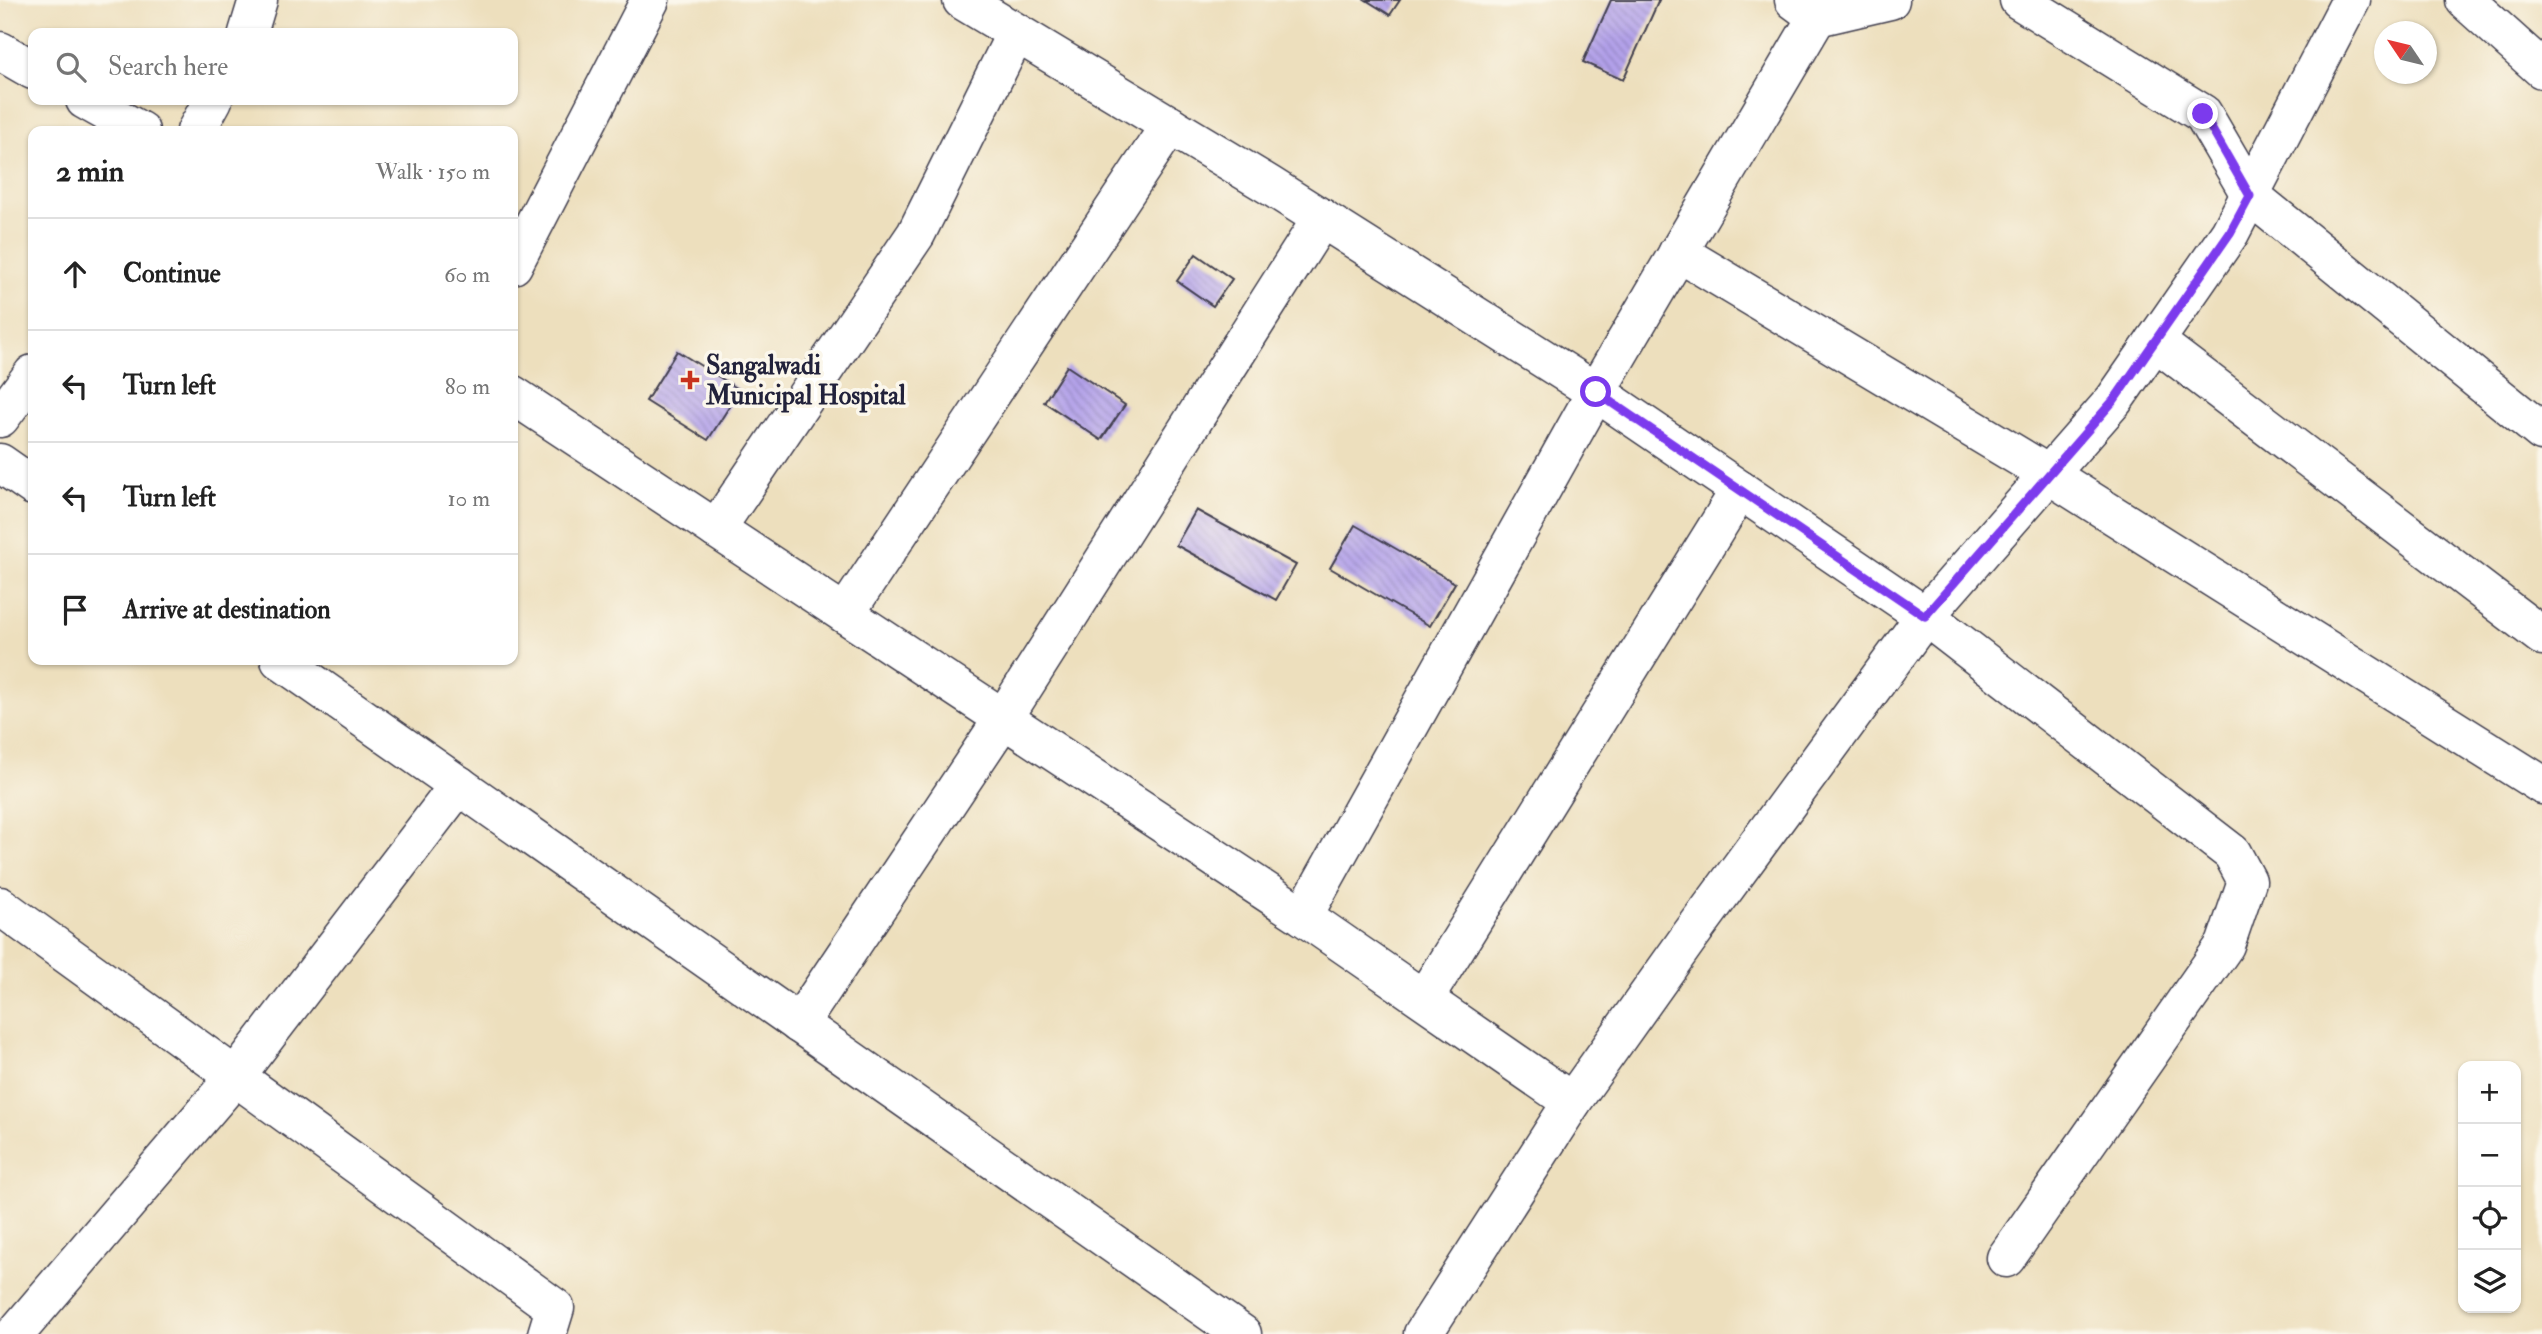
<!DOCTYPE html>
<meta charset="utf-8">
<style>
body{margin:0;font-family:"IM FELL Double Pica",serif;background:#f2f2f2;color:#222}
.controls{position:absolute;right:21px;bottom:21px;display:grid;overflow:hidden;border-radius:14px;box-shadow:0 2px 5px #0004}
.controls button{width:63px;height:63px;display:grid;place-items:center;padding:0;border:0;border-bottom:2px solid #e0e0e0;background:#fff;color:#222;font:35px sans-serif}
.compass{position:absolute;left:2374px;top:21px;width:63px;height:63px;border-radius:50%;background:#fff;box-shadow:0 2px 5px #0004;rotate:305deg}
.stop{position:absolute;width:21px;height:21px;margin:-16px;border:5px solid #7c3aed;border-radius:50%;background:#fff}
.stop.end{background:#7c3aed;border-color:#fff;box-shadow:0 2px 7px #0008}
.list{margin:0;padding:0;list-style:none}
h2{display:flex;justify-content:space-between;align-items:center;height:91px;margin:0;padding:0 28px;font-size:30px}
h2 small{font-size:23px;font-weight:400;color:#767676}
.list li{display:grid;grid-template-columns:46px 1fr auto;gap:21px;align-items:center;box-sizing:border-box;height:112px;padding:0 28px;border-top:2px solid #e0e0e0}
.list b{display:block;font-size:26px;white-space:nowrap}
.list em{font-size:23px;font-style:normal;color:#767676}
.icon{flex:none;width:38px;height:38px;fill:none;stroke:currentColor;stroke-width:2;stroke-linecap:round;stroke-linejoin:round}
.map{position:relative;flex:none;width:2542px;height:1334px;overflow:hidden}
.search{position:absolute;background:#fff;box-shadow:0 2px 5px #0004;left:28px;top:28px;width:490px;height:77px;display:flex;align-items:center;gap:18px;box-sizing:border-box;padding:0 24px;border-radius:14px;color:#767676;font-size:26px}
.panel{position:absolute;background:#fff;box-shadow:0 2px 5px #0004;left:28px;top:126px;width:490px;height:539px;border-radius:14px}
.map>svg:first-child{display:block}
</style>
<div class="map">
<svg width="2542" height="1334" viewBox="0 0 2542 1334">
<defs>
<pattern id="building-back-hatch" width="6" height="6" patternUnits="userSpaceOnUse" patternTransform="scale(1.75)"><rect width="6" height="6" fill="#b2a0ea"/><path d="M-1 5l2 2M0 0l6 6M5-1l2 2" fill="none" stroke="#9082bf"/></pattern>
</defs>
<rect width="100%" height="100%" fill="#fbf7ec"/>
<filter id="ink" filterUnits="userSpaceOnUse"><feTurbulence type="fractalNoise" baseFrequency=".0143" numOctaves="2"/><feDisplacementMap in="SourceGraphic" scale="14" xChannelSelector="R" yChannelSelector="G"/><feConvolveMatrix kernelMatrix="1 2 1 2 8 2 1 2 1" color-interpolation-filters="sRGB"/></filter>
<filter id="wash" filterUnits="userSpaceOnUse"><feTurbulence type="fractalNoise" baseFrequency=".00686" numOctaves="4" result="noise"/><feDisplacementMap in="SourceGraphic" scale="28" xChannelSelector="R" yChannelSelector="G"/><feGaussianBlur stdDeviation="1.57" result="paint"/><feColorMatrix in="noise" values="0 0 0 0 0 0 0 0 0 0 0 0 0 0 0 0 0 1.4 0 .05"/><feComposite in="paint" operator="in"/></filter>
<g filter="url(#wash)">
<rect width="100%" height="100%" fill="#eddfbd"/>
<g id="blocks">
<!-- building -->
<g fill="url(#building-back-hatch)">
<path d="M 1366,0 L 1400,0 L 1390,15 Z"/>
<path d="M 1611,0 L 1659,0 L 1623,80 L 1583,62 Z"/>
<path d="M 1196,254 L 1232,279 L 1213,306 L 1177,281 Z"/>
<path d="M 677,351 L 740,390 L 708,440 L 646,401 Z"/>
<path d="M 1067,366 L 1125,405 L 1101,440 L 1044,402 Z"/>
<path d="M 1196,510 L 1296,565 L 1276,600 L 1176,545 Z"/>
<path d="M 1355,525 L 1455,583 L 1430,626 L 1330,568 Z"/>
</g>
</g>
</g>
<g filter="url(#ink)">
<use href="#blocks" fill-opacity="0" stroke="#403e4e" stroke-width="2"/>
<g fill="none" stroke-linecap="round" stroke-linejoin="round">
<!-- minor casing -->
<g stroke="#403e4e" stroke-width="41">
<g id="minor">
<path d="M 962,0 L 1269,185 L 1596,392 L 1925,616 L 2232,853 L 2247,881 L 2225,945 L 2006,1258"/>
<path d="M 2019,0 L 2203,114 L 2251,196 L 2542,432"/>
<path d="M 2465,0 L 2542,69"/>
<path d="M 1817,17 L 1890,0"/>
<path d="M 248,33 L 258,0"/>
<path d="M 0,51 L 33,70"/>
<path d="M 85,100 L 140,131"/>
<path d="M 196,131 L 213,100"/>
<path d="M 1678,252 L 2048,474 L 2542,785"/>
<path d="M 513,265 L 650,0"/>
<path d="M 2155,341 L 2542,636"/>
<path d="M 513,395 L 1303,916"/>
<path d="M 0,418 L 33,374"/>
<path d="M 0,463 L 33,486"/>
<path d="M 716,529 L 916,234 L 1016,33"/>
<path d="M 845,614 L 1170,125"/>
<path d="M 280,660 L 1242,1334"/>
<path d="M 0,906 L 555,1308 L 547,1334"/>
<path d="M 1424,999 L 1740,490"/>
<path d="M 799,1024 L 1003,719 L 1322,218"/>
<path d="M 1572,1102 L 1303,916 L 1596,392 L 1817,17 L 1794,0"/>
<path d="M 15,1334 L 235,1077 L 459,785"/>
<path d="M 1423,1334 L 1572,1102 L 1687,940 L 1925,616 L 2114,400 L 2230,233 L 2351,0"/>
</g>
</g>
<!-- minor -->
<use href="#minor" stroke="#fff" stroke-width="38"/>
</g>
</g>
<g fill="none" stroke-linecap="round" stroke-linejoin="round" filter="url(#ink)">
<!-- route -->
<path stroke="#7c3aed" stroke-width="9" d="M 1596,392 L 1925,616 L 2114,400 L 2230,233 L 2250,196 L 2203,114"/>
</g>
<!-- markers -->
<path fill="#c8321e" stroke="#fbf7ec" stroke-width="2.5" d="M686.5 369.5h7v7h7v7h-7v7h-7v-7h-7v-7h7z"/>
<g text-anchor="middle" stroke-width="7" stroke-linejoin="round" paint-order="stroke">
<!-- poi labels -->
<g font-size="26" font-weight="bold" fill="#22223b" stroke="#fbf7ec" text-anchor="start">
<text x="706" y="374">Sangalwadi<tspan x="706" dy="30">Municipal Hospital</tspan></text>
</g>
</g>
</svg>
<div class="controls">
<button>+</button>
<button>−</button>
<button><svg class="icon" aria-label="locate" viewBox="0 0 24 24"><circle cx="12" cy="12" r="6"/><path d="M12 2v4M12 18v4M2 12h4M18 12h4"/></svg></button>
<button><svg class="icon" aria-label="layers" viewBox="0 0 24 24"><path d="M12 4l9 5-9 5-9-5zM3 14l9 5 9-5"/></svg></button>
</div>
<svg class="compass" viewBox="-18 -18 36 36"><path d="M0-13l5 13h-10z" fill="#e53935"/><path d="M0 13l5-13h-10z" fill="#767676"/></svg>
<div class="stop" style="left:1596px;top:392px"></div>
<div class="stop end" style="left:2203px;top:114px"></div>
<div class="search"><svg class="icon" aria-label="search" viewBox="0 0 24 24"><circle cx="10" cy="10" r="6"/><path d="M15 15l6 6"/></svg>Search here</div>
<section class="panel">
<h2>2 min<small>Walk · 150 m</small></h2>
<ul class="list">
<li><svg class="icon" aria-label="ahead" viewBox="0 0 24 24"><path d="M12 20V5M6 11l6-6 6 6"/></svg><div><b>Continue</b></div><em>60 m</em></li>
<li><svg class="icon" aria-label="left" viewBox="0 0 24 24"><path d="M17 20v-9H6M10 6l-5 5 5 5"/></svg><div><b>Turn left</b></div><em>80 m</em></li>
<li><svg class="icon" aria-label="left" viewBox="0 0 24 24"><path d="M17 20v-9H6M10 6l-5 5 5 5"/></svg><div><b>Turn left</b></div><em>10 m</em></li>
<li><svg class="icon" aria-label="arrive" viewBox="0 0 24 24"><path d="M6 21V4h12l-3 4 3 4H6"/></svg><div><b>Arrive at destination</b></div></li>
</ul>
</section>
</div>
